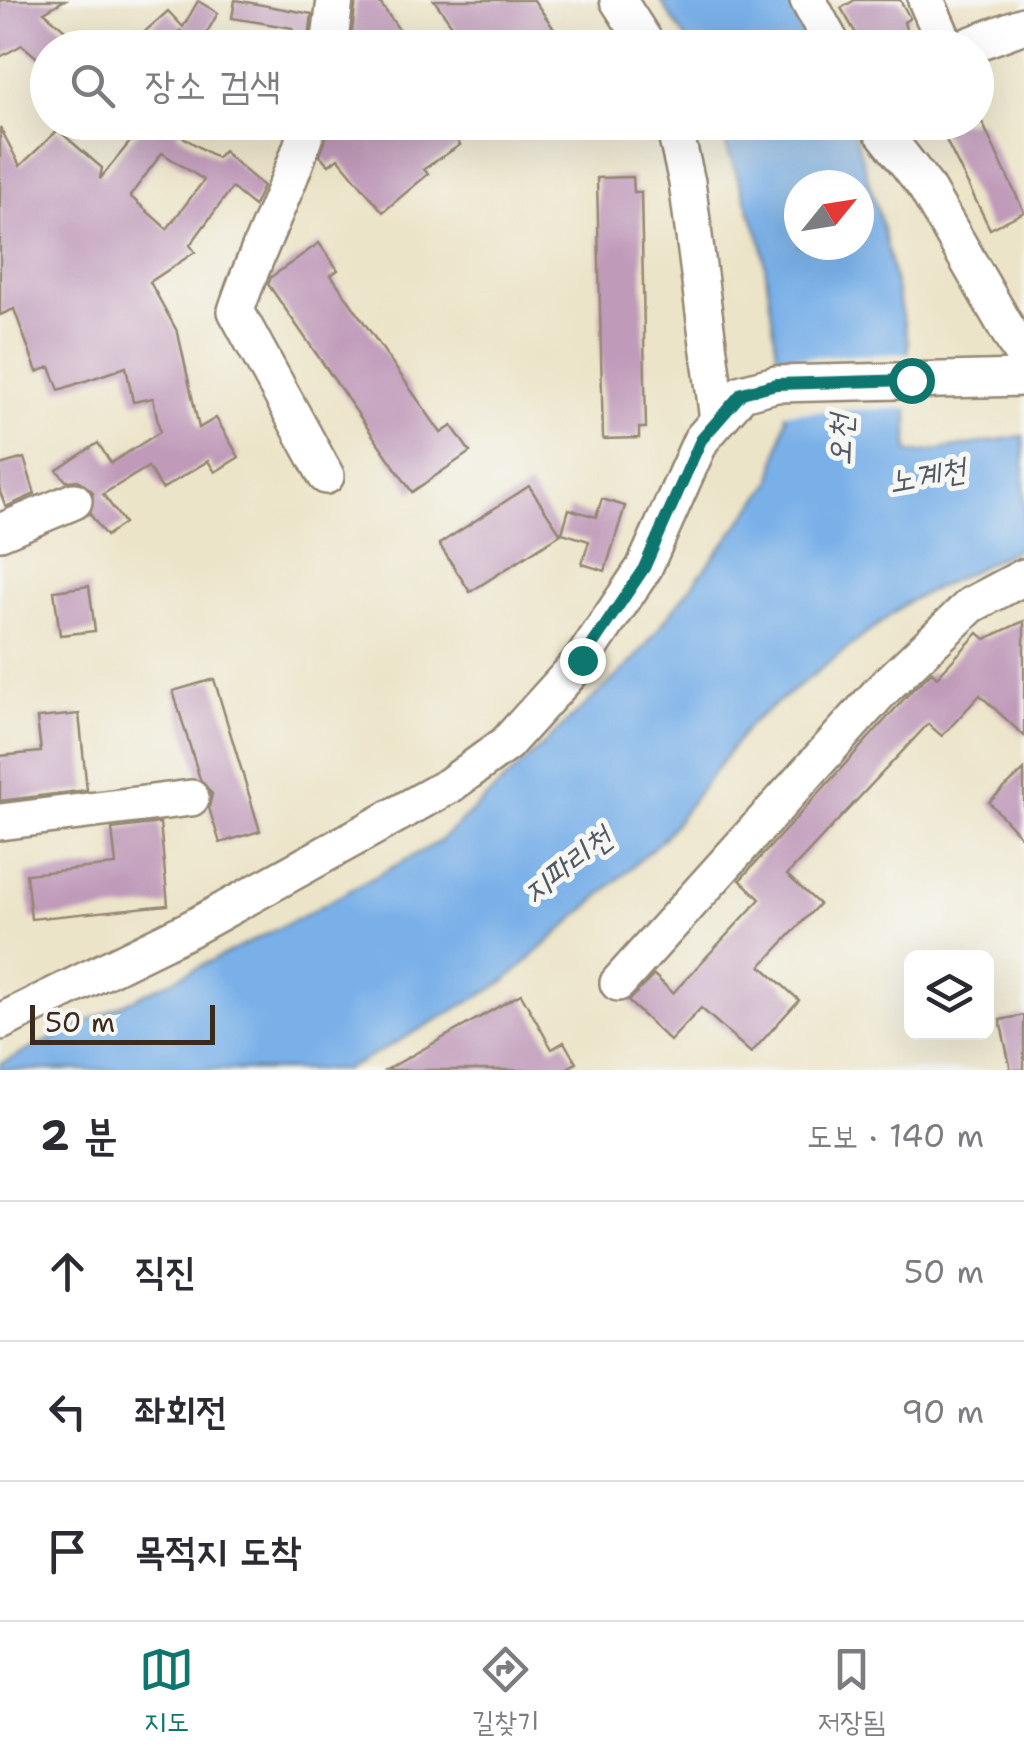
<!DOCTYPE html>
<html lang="ko">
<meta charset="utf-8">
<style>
body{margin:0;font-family:"Shantell Sans","Poor Story",sans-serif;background:#f7f7f7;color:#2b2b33}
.controls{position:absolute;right:30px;bottom:30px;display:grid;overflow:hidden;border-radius:15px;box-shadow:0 10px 40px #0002}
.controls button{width:90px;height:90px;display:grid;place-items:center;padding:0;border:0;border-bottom:2px solid #e1e1e2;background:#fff;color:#2b2b33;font:50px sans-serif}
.compass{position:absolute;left:784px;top:170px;width:90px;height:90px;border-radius:50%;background:#fff;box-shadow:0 10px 40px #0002;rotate:60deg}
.scale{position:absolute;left:30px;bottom:25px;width:185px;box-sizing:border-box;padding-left:10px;border:5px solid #3b2a1e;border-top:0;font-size:28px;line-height:35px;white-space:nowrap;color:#3b2a1e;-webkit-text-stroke:8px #f6f6f2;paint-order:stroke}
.stop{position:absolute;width:30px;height:30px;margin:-22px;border:8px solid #0f766e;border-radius:50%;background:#fff}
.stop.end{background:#0f766e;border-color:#fff;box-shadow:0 2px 10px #0008}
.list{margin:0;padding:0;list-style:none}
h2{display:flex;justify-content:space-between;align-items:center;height:130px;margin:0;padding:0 40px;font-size:42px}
h2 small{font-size:32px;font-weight:400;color:#7c7c81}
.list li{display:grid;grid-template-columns:65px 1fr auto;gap:30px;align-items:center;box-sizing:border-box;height:140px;padding:0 40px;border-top:2px solid #e1e1e2}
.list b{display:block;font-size:38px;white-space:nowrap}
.list em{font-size:32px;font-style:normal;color:#7c7c81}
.icon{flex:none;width:55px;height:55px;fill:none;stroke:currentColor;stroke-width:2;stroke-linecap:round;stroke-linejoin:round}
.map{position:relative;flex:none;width:1024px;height:1070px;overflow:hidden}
.search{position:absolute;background:#fff;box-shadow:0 10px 40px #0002;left:30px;right:30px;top:30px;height:110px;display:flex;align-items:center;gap:25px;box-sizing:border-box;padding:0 35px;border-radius:55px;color:#7c7c81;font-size:38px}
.sheet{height:550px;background:#fff}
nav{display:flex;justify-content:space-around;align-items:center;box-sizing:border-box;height:140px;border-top:2px solid #e1e1e2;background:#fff;font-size:28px;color:#7c7c81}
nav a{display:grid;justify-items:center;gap:5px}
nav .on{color:#0f766e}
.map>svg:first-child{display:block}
</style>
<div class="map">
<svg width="1024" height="1070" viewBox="0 0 1024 1070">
<rect width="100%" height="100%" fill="#f6f6f2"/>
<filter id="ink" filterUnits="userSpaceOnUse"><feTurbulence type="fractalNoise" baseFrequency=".01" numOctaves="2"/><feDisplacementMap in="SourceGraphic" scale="20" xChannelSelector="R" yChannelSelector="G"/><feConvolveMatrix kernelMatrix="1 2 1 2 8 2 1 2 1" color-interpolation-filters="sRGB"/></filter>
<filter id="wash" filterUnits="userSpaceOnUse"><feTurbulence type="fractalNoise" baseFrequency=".0048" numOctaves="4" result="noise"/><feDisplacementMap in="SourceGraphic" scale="40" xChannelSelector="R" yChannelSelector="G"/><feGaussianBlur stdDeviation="2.25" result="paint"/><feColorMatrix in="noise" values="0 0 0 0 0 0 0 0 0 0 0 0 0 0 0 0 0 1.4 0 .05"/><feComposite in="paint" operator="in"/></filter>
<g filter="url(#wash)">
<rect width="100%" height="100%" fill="#ece4c8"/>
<!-- water -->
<g fill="#79b0e8" stroke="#5a6d83" stroke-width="2.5" fill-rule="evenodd">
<path d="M 660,0 L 788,0 L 818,47 L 691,47 Z"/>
<path d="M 718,123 L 851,123 L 882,225 L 908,342 L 908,452 C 919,456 1002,438 1024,436 L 1024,546 L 909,601 L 751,723 L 664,838 L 503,983 L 363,1061 L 344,1070 L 0,1070 L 0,1064 L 301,917 L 440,841 L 635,659 L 771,483 L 786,418 L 762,244 ZM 799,185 L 859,185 L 859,245 L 799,245 Z"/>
</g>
<!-- pier -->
<path fill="#ece4c8" d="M 910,353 L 912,408 L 780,413 L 775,358 Z"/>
<g id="blocks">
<!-- building -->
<g fill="#bf9ab9" fill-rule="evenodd">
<path d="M 0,0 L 65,0 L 44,12 L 86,48 L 48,48 L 48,67 L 22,45 L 0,57 Z"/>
<path d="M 235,0 L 312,14 L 308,48 L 289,48 L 293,28 L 232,18 Z"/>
<path d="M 356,0 L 378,0 L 412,48 L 350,48 Z"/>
<path d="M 434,0 L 534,0 L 567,48 L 468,48 Z"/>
<path d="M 855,0 L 900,0 L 910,18 L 904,22 L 909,40 L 895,48 L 875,48 L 868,35 L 859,39 L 841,8 Z"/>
<path d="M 198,1 L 218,13 L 198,48 L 171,48 L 181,30 L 161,48 L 152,48 L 141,35 L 168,11 L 183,27 Z"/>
<path d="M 146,122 L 184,122 L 176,133 L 217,158 L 223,151 L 263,186 L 254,206 L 232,188 L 190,245 L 195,252 L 150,282 L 178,333 L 199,428 L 216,418 L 239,457 L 215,472 L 208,461 L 162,489 L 148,467 L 103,494 L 124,523 L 106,536 L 90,514 L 93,492 L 78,480 L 66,481 L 57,470 L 98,443 L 111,463 L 160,432 L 153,398 L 133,402 L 126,367 L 59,390 L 50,367 L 37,372 L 14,309 L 0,315 L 0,127 L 20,166 L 58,130 L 102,168 L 100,179 ZM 162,153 L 204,180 L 167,229 L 130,196 Z"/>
<path d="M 330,122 L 443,122 L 460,145 L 424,169 L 428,174 L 383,212 L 338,158 L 329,165 L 320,156 Z"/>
<path d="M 937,122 L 982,122 L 1024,212 L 990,229 Z"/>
<path d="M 633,177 L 634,192 L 641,192 L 646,428 L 639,428 L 639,438 L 603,439 L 597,178 Z"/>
<path d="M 319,243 L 338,270 L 331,275 L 441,433 L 452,426 L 470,452 L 412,492 L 268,284 L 271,277 Z"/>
<path d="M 24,458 L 35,494 L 6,507 L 0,492 L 0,465 Z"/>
<path d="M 529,486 L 561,534 L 470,592 L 439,544 Z"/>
<path d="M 602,499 L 625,506 L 605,571 L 582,564 L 589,541 L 562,533 L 569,509 L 596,517 Z"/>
<path d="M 89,586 L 95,631 L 60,635 L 54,591 Z"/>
<path d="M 1024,621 L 1024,736 L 980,695 L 942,736 L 928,724 L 787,875 L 819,904 L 761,966 L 799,1000 L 751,1053 L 701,1008 L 670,1041 L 628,1001 L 654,975 L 673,993 L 760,899 L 740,880 L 914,688 L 932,672 L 937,677 L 978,633 L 985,639 Z"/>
<path d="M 214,679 L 260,831 L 220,843 L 209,808 L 212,794 L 200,779 L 173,691 Z"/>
<path d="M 79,714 L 87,790 L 0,801 L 0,756 L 41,752 L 37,718 Z"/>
<path d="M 1024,770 L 1024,840 L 989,802 Z"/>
<path d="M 160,823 L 168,905 L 31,919 L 26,874 L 116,865 L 112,829 Z"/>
<path d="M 521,994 L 552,1049 L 564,1042 L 576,1063 L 564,1070 L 386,1070 Z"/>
<path d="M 1024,1015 L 1024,1070 L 1011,1070 L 1000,1020 Z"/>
</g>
</g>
</g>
<g filter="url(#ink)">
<use href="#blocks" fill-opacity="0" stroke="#948773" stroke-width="2.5"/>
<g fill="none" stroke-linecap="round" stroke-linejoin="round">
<!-- minor casing -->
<g stroke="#948773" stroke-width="40">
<g id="minor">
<path d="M 618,0 L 649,48"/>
<path d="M 808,0 L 834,48"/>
<path d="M 926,0 L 947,48"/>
<path d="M 329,48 L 335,0"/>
<path d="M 962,48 L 1024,25"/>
<path d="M 309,122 C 290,188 257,246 236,311 L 326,476"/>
<path d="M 673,122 L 687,182 L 718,420"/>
<path d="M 875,122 L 925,186 L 1024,358"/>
<path d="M 0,532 L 74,501"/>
<path d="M 0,822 L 191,798"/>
<path d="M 618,983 L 881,691 L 971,605 L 1024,577"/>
<path d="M 0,1022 L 190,929 L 450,785 L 506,744 L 582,660 L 644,568 L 701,440 L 742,393 L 776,384 L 1024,378"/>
</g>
</g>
<!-- minor -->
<use href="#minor" stroke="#fff" stroke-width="35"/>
</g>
</g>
<g fill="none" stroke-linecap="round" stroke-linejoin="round" filter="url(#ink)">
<!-- route -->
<path stroke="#0f766e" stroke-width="12" d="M 582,660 L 644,568 L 701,440 L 742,393 L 776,384 L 911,380"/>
</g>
<g text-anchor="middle" stroke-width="10" stroke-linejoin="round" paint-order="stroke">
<!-- water labels -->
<g font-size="32" font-style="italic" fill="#515965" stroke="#f6f6f2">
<text transform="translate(840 440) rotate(-88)" y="11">오천</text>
<text transform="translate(927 475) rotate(-10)" y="11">노계천</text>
<text transform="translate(567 865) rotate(-38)" y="11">지파리천</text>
</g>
</g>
</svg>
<div class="controls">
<button><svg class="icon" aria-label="layers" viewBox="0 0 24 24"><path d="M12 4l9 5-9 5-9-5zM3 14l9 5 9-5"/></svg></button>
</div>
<svg class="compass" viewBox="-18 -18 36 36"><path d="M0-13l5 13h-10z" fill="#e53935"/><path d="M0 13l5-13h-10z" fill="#7c7c81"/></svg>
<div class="scale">50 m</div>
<div class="stop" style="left:911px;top:380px"></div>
<div class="stop end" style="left:582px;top:660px"></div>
<div class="search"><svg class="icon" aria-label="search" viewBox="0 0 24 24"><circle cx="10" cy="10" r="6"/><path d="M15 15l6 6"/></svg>장소 검색</div>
</div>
<section class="sheet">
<h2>2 분<small>도보 · 140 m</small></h2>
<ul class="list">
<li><svg class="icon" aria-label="ahead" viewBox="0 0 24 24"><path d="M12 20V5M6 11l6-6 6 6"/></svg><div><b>직진</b></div><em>50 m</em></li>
<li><svg class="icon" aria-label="left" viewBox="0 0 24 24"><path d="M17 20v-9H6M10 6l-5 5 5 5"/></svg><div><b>좌회전</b></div><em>90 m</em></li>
<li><svg class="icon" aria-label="arrive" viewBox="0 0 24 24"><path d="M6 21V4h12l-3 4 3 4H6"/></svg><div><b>목적지 도착</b></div></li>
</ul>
</section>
<nav>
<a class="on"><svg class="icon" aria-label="map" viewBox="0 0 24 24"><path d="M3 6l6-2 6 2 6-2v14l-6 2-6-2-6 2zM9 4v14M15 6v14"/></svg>지도</a>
<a><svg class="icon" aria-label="directions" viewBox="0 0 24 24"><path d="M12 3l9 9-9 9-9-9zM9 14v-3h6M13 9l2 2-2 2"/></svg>길찾기</a>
<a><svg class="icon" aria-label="saved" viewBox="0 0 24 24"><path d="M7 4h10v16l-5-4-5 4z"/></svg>저장됨</a>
</nav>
